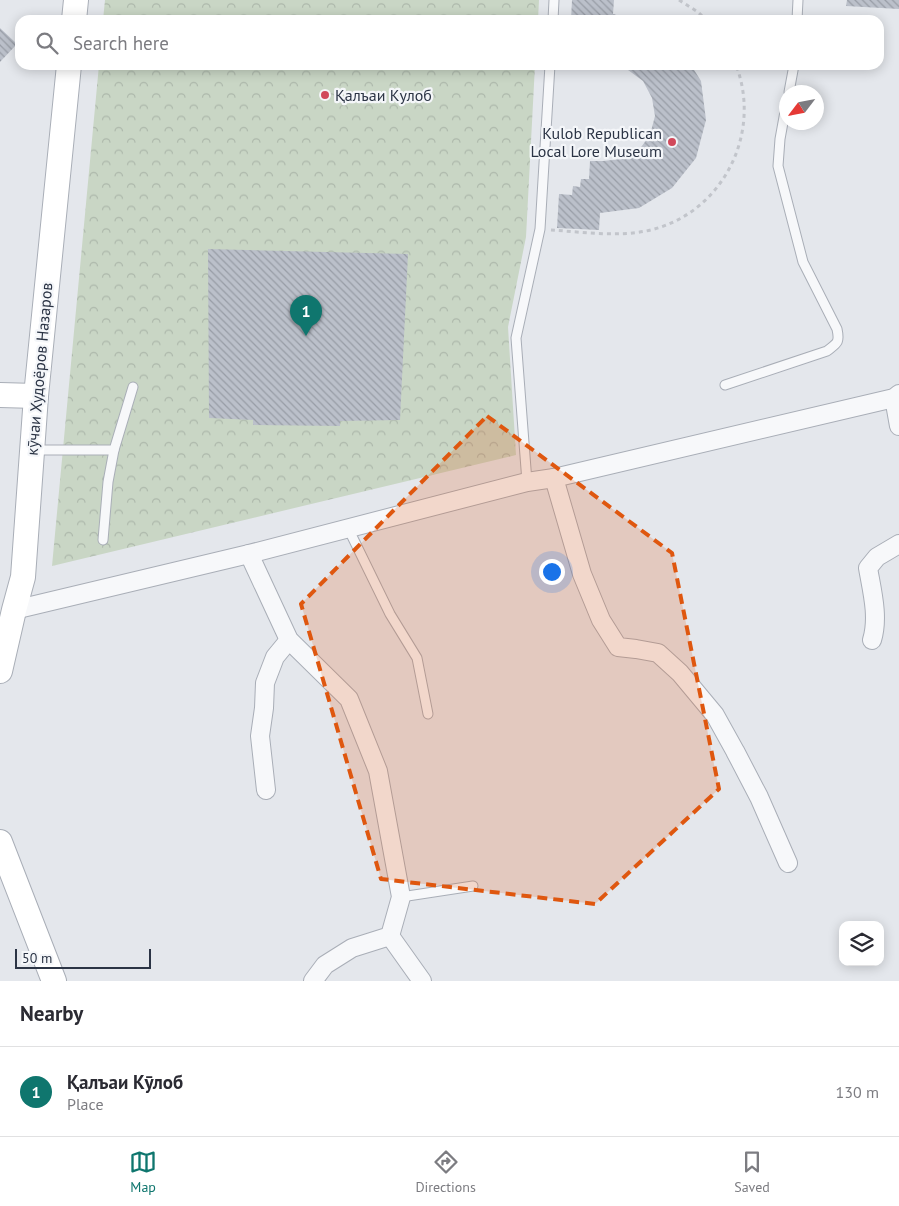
<!DOCTYPE html>
<meta charset="utf-8">
<style>
body{margin:0;font-family:"PT Sans",sans-serif;background:#f2f2f3;color:#2b2b33}
.controls{position:absolute;right:15px;bottom:15px;display:grid;overflow:hidden;border-radius:10px;box-shadow:0 2px 12px #0003}
.controls button{width:45px;height:45px;display:grid;place-items:center;padding:0;border:0;border-bottom:1px solid #e1e1e2;background:#fff;color:#2b2b33;font:25px sans-serif}
.compass{position:absolute;left:779px;top:85px;width:45px;height:45px;border-radius:50%;background:#fff;box-shadow:0 2px 12px #0003;rotate:238deg}
.scale{position:absolute;left:15px;bottom:12px;width:136px;box-sizing:border-box;padding-left:5px;border:2px solid #2b3445;border-top:0;font-size:14px;line-height:18px;white-space:nowrap;color:#2b3445;-webkit-text-stroke:4px #f4f6f9;paint-order:stroke}
.you{position:absolute;left:551px;top:571px;width:18px;height:18px;margin:-12px;border:4px solid #fff;border-radius:50%;background:#1a73e8;box-shadow:0 0 0 8px #1a73e833}
.badge{display:grid;place-items:center;width:32px;height:32px;border-radius:50%;background:#0f766e;color:#fff;font-size:16px;font-weight:700}
.pin{position:absolute;translate:-50% -41px;filter:drop-shadow(0 1px 2px #0008)}
.pin::after{content:'';position:absolute;top:26px;width:18px;height:15px;background:inherit;clip-path:polygon(0 0,100% 0,50% 100%)}
.list{margin:0;padding:0;list-style:none}
h2{display:flex;justify-content:space-between;align-items:center;height:65px;margin:0;padding:0 20px;font-size:21px}
h2 small{font-size:16px;font-weight:400;color:#7c7c81}
.list li{display:grid;grid-template-columns:32px 1fr auto;gap:15px;align-items:center;box-sizing:border-box;height:90px;padding:0 20px;border-top:1px solid #e1e1e2}
.list b{display:block;font-size:19px;white-space:nowrap}
.list p{margin:0;font-size:16px;white-space:nowrap;color:#7c7c81}
.list em{font-size:16px;font-style:normal;color:#7c7c81}
.icon{flex:none;width:28px;height:28px;fill:none;stroke:currentColor;stroke-width:2;stroke-linecap:round;stroke-linejoin:round}
.map{position:relative;flex:none;width:899px;height:981px;overflow:hidden}
.search{position:absolute;background:#fff;box-shadow:0 2px 12px #0003;left:15px;right:15px;top:15px;height:55px;display:flex;align-items:center;gap:12px;box-sizing:border-box;padding:0 18px;border-radius:15px;color:#7c7c81;font-size:19px}
.sheet{height:155px;background:#fff}
nav{display:flex;justify-content:space-around;align-items:center;box-sizing:border-box;height:70px;border-top:1px solid #e1e1e2;background:#fff;font-size:14px;color:#7c7c81}
nav a{display:grid;justify-items:center;gap:2px}
nav .on{color:#0f766e}
.map>svg:first-child{display:block}
</style>
<div class="map">
<svg width="899" height="981" viewBox="0 0 899 981">
<defs>
<pattern id="forest-crowns" width="20" height="18" patternUnits="userSpaceOnUse" patternTransform="scale(1.25)"><rect width="20" height="18" fill="#c9d6c5"/><path d="M2 6a3 3 0 1 1 6 0M12 15a3 3 0 1 1 6 0" fill="none" stroke="#adb8ab"/></pattern>
<pattern id="building-back-hatch" width="6" height="6" patternUnits="userSpaceOnUse" patternTransform="scale(1.25)"><rect width="6" height="6" fill="#bbc0ca"/><path d="M-1 5l2 2M0 0l6 6M5-1l2 2" fill="none" stroke="#989da6"/></pattern>
</defs>
<rect width="100%" height="100%" fill="#e4e7ec"/>
<!-- forest -->
<g fill="url(#forest-crowns)">
<path d="M 105,0 L 539,0 L 538,20 L 103,20 Z"/>
<path d="M 99,65 L 535,65 L 526,237 L 508,327 L 516,455 L 52,566 Z"/>
</g>
<!-- building -->
<g fill="url(#building-back-hatch)">
<path d="M 572,0 L 614,0 L 613,14 L 634,20 L 571,20 Z"/>
<path d="M 847,0 L 899,0 L 899,9 L 846,6 Z"/>
<path d="M 0,28 L 17,44 L 0,62 Z"/>
<path d="M 613,65 L 691,65 L 701,81 L 706,120 L 696,158 L 672,188 L 639,208 L 600,213 L 599,230 L 557,228 L 559,194 L 572,195 L 573,186 L 580,187 L 581,179 L 589,179 L 590,161 L 603,161 L 622,159 L 639,150 L 650,135 L 655,116 L 652,98 L 643,81 L 628,70 Z"/>
<path d="M 208,249 L 408,254 L 400,420 L 340,421 L 340,426 L 253,425 L 253,420 L 209,418 Z"/>
</g>
<g fill="none" stroke-linecap="round" stroke-linejoin="round">
<!-- lane casing -->
<g stroke="#a9aeb7" stroke-width="11">
<g id="lane">
<path d="M 553,20 L 554,0"/>
<path d="M 797,20 L 798,0"/>
<path d="M 789,92 L 794,65"/>
<path d="M 725,385 L 827,351 C 837,343 840,343 837,329 L 803,262 L 778,166 L 780,139 L 786,106"/>
<path d="M 32,450 L 114,450 L 133,387"/>
<path d="M 527,482 L 516,338 L 540,229 L 550,65"/>
<path d="M 348,528 L 390,614 L 417,658 L 428,714"/>
<path d="M 103,540 L 108,482 L 114,450"/>
<path d="M 401,897 L 473,886"/>
</g>
</g>
<!-- street casing -->
<g stroke="#a9aeb7" stroke-width="20">
<g id="street">
<path d="M 894,398 L 899,426"/>
<path d="M 554,478 L 582,574 L 601,620 L 618,647 L 636,649 L 658,653 L 680,673 L 715,715 L 735,751 L 759,797 L 788,863"/>
<path d="M 249,554 L 289,640 L 349,699 L 378,771 L 401,897 L 390,936 L 352,948 L 325,965 L 313,981"/>
<path d="M 14,610 L 249,554 L 527,482 L 554,478 L 894,398 L 899,394"/>
<path d="M 872,640 C 879,617 872,591 868,568 L 877,557 L 899,544"/>
<path d="M 266,790 L 260,736 L 264,708 L 265,683 L 275,657 L 289,640"/>
<path d="M 390,936 L 422,981"/>
</g>
</g>
<!-- secondary casing -->
<g stroke="#a9aeb7" stroke-width="26">
<g id="secondary">
<path d="M 74,20 L 76,0"/>
<path d="M 0,395 L 36,396"/>
<path d="M 0,671 L 14,610 L 23,577 L 36,396 L 69,65"/>
<path d="M 0,842 L 54,981"/>
</g>
</g>
<!-- path -->
<g stroke="#c2c5cb" stroke-width="3" stroke-dasharray="4 4" stroke-linecap="butt">
<path d="M 679,0 L 698,12 L 706,20"/>
<path d="M 551,230 C 582,232 616,237 646,231 C 721,216 763,135 736,65"/>
</g>
<!-- lane -->
<use href="#lane" stroke="#f7f8fa" stroke-width="9"/>
<!-- street -->
<use href="#street" stroke="#f7f8fa" stroke-width="18"/>
<!-- secondary -->
<use href="#secondary" stroke="#fff" stroke-width="24"/>
</g>
<!-- marked area -->
<path fill="#df570f" fill-opacity="0.2" stroke="#df570f" stroke-width="4" stroke-dasharray="10 6" stroke-linejoin="round" d="M 487,416 L 672,553 L 719,789 L 595,904 L 381,879 L 301,604 Z"/>
<!-- markers -->
<g fill="#d1495b" stroke="#f4f6f9" stroke-width="2">
<circle cx="325" cy="95" r="5"/>
<circle cx="672" cy="142" r="5"/>
</g>
<g text-anchor="middle" stroke-width="4.5" stroke-linejoin="round" paint-order="stroke">
<!-- poi labels -->
<g font-size="16" fill="#2b3445" stroke="#f4f6f9" text-anchor="start">
<text x="335" y="101">Қалъаи Кулоб</text>
<text x="662" y="139" text-anchor="end">Kulob Republican<tspan x="662" dy="18">Local Lore Museum</tspan></text>
</g>
<!-- street labels -->
<g font-size="16" fill="#2b3445" stroke="#f4f6f9">
<text transform="translate(39 369) rotate(-85)" y="6">кӯчаи Худоёров Назаров</text>
</g>
</g>
</svg>
<div class="controls">
<button><svg class="icon" aria-label="layers" viewBox="0 0 24 24"><path d="M12 4l9 5-9 5-9-5zM3 14l9 5 9-5"/></svg></button>
</div>
<svg class="compass" viewBox="-18 -18 36 36"><path d="M0-13l5 13h-10z" fill="#e53935"/><path d="M0 13l5-13h-10z" fill="#7c7c81"/></svg>
<div class="scale">50 m</div>
<div class="you"></div>
<div class="pin badge" style="left:306px;top:336px">1</div>
<div class="search"><svg class="icon" aria-label="search" viewBox="0 0 24 24"><circle cx="10" cy="10" r="6"/><path d="M15 15l6 6"/></svg>Search here</div>
</div>
<section class="sheet">
<h2>Nearby<small></small></h2>
<ul class="list">
<li><span class="badge">1</span><div><b>Қалъаи Кӯлоб</b><p>Place</p></div><em>130 m</em></li>
</ul>
</section>
<nav>
<a class="on"><svg class="icon" aria-label="map" viewBox="0 0 24 24"><path d="M3 6l6-2 6 2 6-2v14l-6 2-6-2-6 2zM9 4v14M15 6v14"/></svg>Map</a>
<a><svg class="icon" aria-label="directions" viewBox="0 0 24 24"><path d="M12 3l9 9-9 9-9-9zM9 14v-3h6M13 9l2 2-2 2"/></svg>Directions</a>
<a><svg class="icon" aria-label="saved" viewBox="0 0 24 24"><path d="M7 4h10v16l-5-4-5 4z"/></svg>Saved</a>
</nav>
